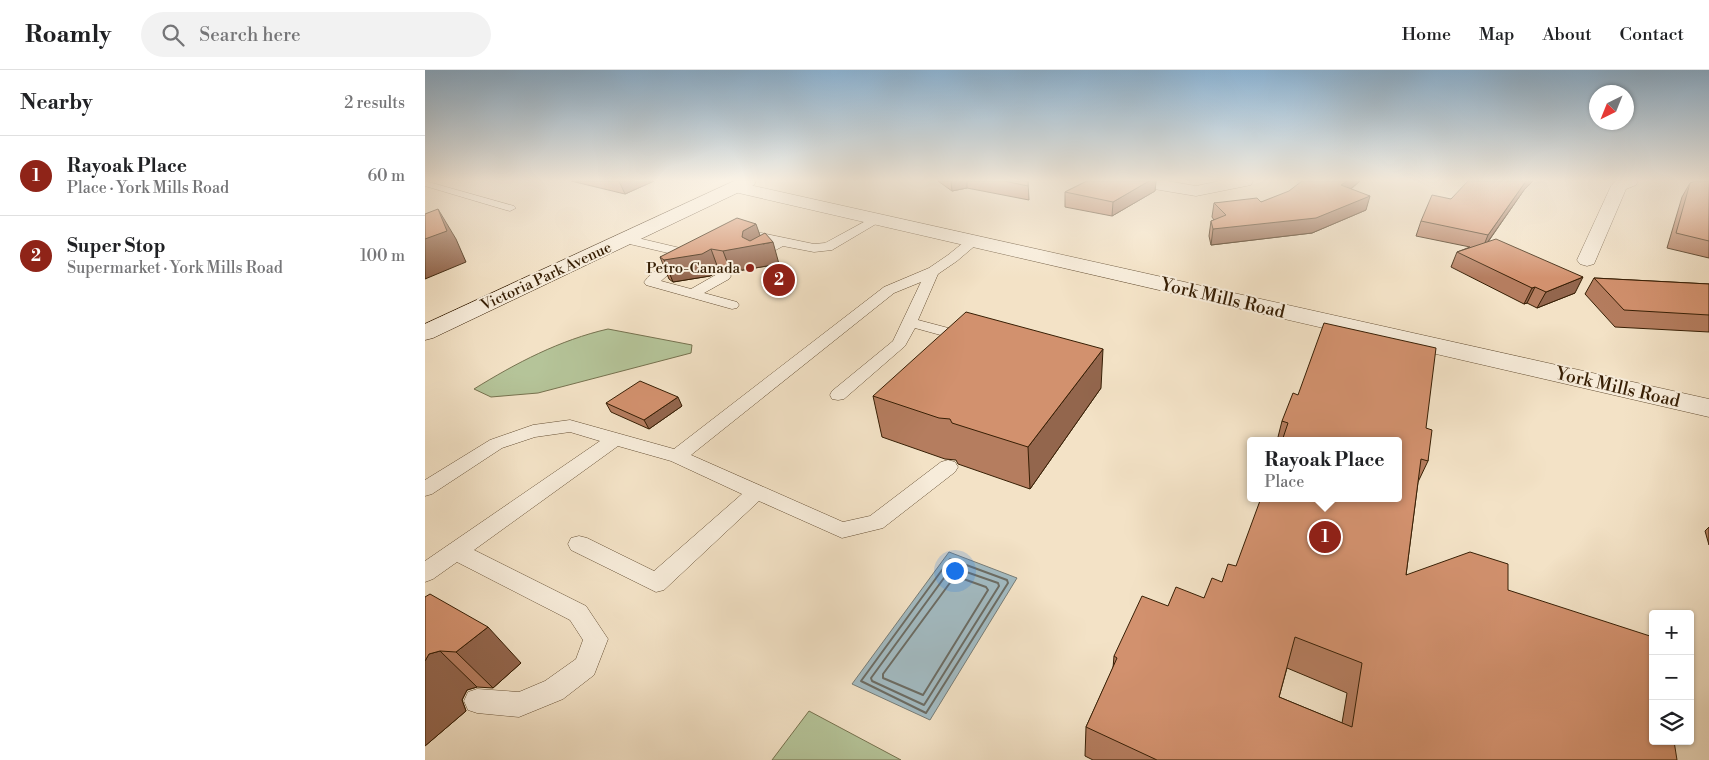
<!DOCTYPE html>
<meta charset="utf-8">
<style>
body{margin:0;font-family:"Libre Bodoni",serif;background:#f2f2f2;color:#202124}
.controls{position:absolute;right:15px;bottom:15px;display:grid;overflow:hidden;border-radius:5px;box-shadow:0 1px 4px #0004}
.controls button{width:45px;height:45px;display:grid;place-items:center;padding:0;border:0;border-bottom:1px solid #e0e0e0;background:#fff;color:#202124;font:25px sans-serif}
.compass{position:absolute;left:1164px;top:15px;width:45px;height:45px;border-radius:50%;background:#fff;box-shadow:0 1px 4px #0004;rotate:223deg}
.you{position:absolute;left:529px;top:500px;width:18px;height:18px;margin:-12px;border:4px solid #fff;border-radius:50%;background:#1a73e8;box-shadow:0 0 0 8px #1a73e833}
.badge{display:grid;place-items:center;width:32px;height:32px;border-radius:50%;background:#8f2418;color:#fff;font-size:16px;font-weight:700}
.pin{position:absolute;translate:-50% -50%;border:2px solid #fff;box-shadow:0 1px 5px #0006}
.popup{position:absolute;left:822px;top:367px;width:155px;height:65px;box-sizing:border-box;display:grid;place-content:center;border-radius:5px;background:#fff;filter:drop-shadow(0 1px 4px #0005);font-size:16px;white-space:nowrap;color:#757577}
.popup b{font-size:19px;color:#202124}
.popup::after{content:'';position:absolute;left:50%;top:100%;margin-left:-10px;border:10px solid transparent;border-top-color:#fff}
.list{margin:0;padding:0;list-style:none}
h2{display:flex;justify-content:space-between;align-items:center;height:65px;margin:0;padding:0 20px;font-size:21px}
h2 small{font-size:16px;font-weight:400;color:#757577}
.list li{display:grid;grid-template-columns:32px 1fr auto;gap:15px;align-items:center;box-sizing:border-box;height:80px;padding:0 20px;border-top:1px solid #e0e0e0}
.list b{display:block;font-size:19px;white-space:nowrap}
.list p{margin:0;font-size:16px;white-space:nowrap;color:#757577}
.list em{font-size:16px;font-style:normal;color:#757577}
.icon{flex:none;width:28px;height:28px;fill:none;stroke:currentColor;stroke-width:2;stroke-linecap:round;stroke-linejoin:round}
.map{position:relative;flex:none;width:1284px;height:690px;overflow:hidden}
header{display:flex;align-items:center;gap:30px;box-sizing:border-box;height:70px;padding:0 25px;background:#fff;border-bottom:1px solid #e0e0e0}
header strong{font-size:24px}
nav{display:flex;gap:28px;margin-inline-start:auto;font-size:18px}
.search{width:350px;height:45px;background:#f2f2f2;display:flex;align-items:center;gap:12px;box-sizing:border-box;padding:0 18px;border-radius:28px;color:#757577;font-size:19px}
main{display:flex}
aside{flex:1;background:#fff}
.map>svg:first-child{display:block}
</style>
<header>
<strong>Roamly</strong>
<div class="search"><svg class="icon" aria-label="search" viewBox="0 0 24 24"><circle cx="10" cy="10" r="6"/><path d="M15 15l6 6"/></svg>Search here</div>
<nav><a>Home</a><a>Map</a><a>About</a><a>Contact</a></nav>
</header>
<main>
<aside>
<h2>Nearby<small>2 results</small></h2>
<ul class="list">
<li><span class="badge">1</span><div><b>Rayoak Place</b><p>Place · York Mills Road</p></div><em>60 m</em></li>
<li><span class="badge">2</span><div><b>Super Stop</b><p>Supermarket · York Mills Road</p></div><em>100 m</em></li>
</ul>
</aside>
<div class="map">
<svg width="1284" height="690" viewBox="0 0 1284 690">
<rect width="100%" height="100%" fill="#f3e2c6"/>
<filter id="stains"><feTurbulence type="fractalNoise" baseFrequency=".004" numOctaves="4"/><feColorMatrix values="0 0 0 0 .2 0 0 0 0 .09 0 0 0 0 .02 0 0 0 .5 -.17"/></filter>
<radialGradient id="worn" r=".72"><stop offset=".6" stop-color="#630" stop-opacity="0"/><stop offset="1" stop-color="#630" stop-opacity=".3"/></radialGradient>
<!-- green -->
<g fill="#b5c499" stroke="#76724f">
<path d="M 183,259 L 267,275 L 266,283 L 113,323 L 66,327 L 49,319 C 91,293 135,270 183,259 Z"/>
<path d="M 384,641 L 476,690 L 347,690 Z"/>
</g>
<!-- water -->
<path fill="#a2bac1" stroke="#777c76" d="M 524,482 L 592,508 L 505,650 L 427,614 Z"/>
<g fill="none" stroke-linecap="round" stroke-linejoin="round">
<!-- shore-far1 -->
<path stroke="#6c6c63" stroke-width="1" d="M 524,490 L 529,490"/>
<!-- shore -->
<g stroke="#6c6c63" stroke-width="2">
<path d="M 525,489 L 436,611 L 501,643 L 583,513 L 582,510 L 525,489"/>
<path d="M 527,497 L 573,513 L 574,516 L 499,635 L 447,611 L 446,608 Z"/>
<path d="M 530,506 L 561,517 L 563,520 L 498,625 L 458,608 L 458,604 Z"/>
</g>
<!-- service casing -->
<g stroke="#665035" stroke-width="1">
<g id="service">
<path d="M 0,111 L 89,136 L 91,138 L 85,141 L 81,140 L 0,116 Z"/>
<path d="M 452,145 L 458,149 L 456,151 L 407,180 L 389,182 L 358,176 L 331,191 L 325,187 L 326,184 L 345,173 L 318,167 L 316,164 L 322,160 L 389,174 L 400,173 Z"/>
<path d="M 200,165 L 272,182 L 273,185 L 272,188 L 245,203 L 236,211 L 266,219 L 294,203 L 304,203 L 306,206 L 304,209 L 279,223 L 312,232 L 314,235 L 312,238 L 307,239 L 221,215 L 219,212 C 228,200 243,193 256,186 L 196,172 L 194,169 L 196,166 Z"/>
<path d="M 548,167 L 554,171 L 552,174 L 532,191 L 513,204 L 493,250 L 546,264 L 549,267 L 546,270 L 541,272 L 490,258 L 480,276 L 419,329 L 413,330 L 407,329 L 405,325 L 407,321 L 468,271 L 496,212 L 469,223 L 266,385 L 418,452 L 445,446 L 516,392 L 523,390 L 530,392 L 533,397 L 530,402 L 458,458 L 417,468 L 334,431 L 239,520 L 231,522 L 146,480 L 143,474 L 146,468 L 154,466 L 162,468 L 229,501 L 317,424 L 246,391 L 193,376 L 49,480 L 161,536 L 183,569 L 169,605 L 138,629 L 94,647 L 52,643 L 43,640 L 39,631 L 43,622 L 52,619 L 94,622 L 120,611 L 151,589 L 158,570 L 145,550 L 32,492 L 8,509 L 0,512 L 0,491 L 175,371 L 145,362 L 110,367 L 77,378 L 7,424 L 0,426 L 0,410 L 65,370 L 108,355 L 145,350 L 249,379 L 459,217 L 504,198 L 523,185 L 544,168 Z"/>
</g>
</g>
<!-- minor casing -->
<g stroke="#665035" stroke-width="1">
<g id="minor">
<path d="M 703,111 L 742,111 L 771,116 L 795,111 L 828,111 L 826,115 L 771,126 L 705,115 Z"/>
<path d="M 1191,111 L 1213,111 L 1211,115 L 1201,119 L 1169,194 L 1162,196 L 1155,194 L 1152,190 L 1186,116 Z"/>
</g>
</g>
<!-- tertiary casing -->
<g stroke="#665035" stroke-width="1">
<path id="tertiary" d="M 311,112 L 1284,329 L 1284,347 L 305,121 L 303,117 L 305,113 Z"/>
</g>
<!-- secondary casing -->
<g stroke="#371f05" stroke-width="1">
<path id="secondary" d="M 309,111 L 331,111 L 329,115 L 8,268 L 0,270 L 0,254 Z"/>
</g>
<!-- service -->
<use href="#service" fill="#f7ecda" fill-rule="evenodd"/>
<!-- minor -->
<use href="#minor" fill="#f7ecda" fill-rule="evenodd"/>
<!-- tertiary -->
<use href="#tertiary" fill="#f7ecda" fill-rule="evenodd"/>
<!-- secondary -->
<use href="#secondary" fill="#f7ecda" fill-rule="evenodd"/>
</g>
<!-- wall -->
<g fill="#b57d5f" stroke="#371f05" fill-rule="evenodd">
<path d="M 146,111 L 229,111 L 200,124 Z"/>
<path d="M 513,111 L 603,111 L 604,130 L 542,118 L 527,121 Z"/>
<path d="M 662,111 L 731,111 L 730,121 L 687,146 L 640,137 L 640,122 Z"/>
<path d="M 935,111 L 926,119 L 941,140 L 887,163 L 786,175 L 784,166 L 786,151 L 789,150 L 787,147 L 789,133 L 836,132 Z"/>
<path d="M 1284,111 L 1284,188 L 1242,178 L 1257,127 L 1265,113 Z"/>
<path d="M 1099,120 L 1063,172 L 1150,223 L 1112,238 L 1102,233 L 1099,234 L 1026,197 L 1032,182 L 1045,177 L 991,166 L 996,151 L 1026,129 Z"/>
<path d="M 335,166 L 354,194 L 306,202 L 294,201 L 285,206 L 248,212 L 244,209 L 235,187 Z"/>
<path d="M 1169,208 L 1284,214 L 1284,262 L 1190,257 L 1160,224 Z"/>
<path d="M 676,318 L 605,419 L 533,394 L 531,390 L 520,389 L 457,367 L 448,326 Z"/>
<path d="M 181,333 L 257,336 L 224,359 L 186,342 Z"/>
<path d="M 857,351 L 1001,358 L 1003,391 L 993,412 L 981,505 L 1083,520 L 1252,690 L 668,690 L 660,686 L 661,657 L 688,598 L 689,586 L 743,536 L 779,528 L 797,512 L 811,496 L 974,371 L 852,371 ZM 862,598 L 922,623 L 917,653 L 854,627 Z"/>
<path d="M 1284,457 L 1284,475 L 1280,461 Z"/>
<path d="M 0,527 L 96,593 L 68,618 L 52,617 L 42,620 L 37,630 L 41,641 L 0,676 Z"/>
</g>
<!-- shaded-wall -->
<g fill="#93664d" stroke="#371f05">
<path d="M 194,111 L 229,111 L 200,124 Z"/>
<path d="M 526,111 L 542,111 L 542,118 L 527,121 Z"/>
<path d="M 724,111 L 731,111 L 730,121 L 687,146 L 688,132 Z"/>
<path d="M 922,111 L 935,111 L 913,129 L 916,115 Z"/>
<path d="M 1101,111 L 1108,111 L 1099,120 L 1057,180 L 1063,165 Z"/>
<path d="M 945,126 L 941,140 L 887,163 L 786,175 L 788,159 Z"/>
<path d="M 13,139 L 31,169 L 41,192 L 0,209 L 0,169 Z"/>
<path d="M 331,154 L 338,174 L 348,172 L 354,194 L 306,202 L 298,181 L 318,161 Z"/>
<path d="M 286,179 L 294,201 L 285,206 L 248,212 L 239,190 Z"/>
<path d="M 1158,207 L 1150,223 L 1112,238 L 1121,222 Z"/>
<path d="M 1110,217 L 1102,233 L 1099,234 L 1107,218 Z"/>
<path d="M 678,279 L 676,318 L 605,419 L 603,377 Z"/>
<path d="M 253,327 L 257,336 L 224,359 L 219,350 Z"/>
<path d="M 63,557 L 96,593 L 68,618 L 31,582 Z"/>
<path d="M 15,581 L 52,617 L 42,620 L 37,630 L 41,641 L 0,676 L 0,591 L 4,584 Z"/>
</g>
<!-- building -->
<g fill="#d2916e" stroke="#371f05" fill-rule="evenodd">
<path d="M 579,111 L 603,111 L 603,116 Z"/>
<path d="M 662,111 L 724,111 L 688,132 L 640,122 Z"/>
<path d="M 877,111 L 922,111 L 916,115 L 945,126 L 891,148 L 788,159 L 786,151 L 801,145 L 789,133 L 832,128 L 836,132 L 864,121 Z"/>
<path d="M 1043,111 L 1101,111 L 1063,165 L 996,151 L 1007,125 L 1026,129 Z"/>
<path d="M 1271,111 L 1284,111 L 1284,171 L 1251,163 L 1265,113 Z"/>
<path d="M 13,139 L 22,161 L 0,169 L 0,144 Z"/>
<path d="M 312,148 L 331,154 L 318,161 L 317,167 L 325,171 L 340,163 L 348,172 L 298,181 L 286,179 L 277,184 L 239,190 L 235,187 Z"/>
<path d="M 1071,169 L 1158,207 L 1121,222 L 1110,217 L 1107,218 L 1032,182 Z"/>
<path d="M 1169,208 L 1284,214 L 1284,245 L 1199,240 Z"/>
<path d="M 541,242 L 678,279 L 603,377 L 527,353 L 525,349 L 514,348 L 448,326 Z"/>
<path d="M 899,253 L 1011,278 L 1001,358 L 1007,360 L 1003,391 L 996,389 L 981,505 L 1045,482 L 1083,494 L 1083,520 L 1228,567 L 1228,671 L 1249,671 L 1252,690 L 732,690 L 661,657 L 692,588 L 689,586 L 717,526 L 743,536 L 751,517 L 779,528 L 787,508 L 797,512 L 803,494 L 811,496 L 836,428 L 974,428 L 974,371 L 857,371 L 863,353 L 857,351 L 868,323 L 873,325 ZM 870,567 L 937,593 L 927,657 L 854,627 Z"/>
<path d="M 215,311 L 253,327 L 219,350 L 181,333 Z"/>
<path d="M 5,524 L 63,557 L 31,582 L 15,581 L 4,584 L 0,591 L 0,527 Z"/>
</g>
<!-- sky -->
<linearGradient id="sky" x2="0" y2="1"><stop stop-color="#8cb6d8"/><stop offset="0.53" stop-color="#faf2e5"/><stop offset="1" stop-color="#faf2e5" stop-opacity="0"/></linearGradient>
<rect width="1284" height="208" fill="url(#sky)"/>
<!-- markers -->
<circle fill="#8f2418" stroke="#f7ecda" stroke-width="2" cx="325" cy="198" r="5"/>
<g text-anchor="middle" stroke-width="4" stroke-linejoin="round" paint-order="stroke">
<!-- far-poi labels -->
<g font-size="15" fill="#371f05" stroke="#f7ecda" text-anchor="end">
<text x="315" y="203">Petro-Canada</text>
</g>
<!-- far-street labels -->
<g font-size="15" fill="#371f05" stroke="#f7ecda">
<text transform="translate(121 206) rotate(-25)" y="5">Victoria Park Avenue</text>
</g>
<!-- street labels -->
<g font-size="18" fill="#371f05" stroke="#f7ecda">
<text transform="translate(798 228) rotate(13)" y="6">York Mills Road</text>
<text transform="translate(1193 317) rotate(13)" y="6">York Mills Road</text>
</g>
</g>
<rect width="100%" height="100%" filter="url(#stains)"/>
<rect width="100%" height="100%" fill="url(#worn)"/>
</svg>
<div class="controls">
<button>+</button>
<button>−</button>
<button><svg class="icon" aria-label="layers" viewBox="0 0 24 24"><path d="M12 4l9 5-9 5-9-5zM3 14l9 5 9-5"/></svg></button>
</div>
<svg class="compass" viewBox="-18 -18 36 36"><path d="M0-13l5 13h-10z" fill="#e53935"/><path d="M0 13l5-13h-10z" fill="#757577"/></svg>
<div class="you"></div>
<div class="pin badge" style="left:900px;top:467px">1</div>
<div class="popup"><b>Rayoak Place</b>Place</div>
<div class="pin badge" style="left:354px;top:210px">2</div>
</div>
</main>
